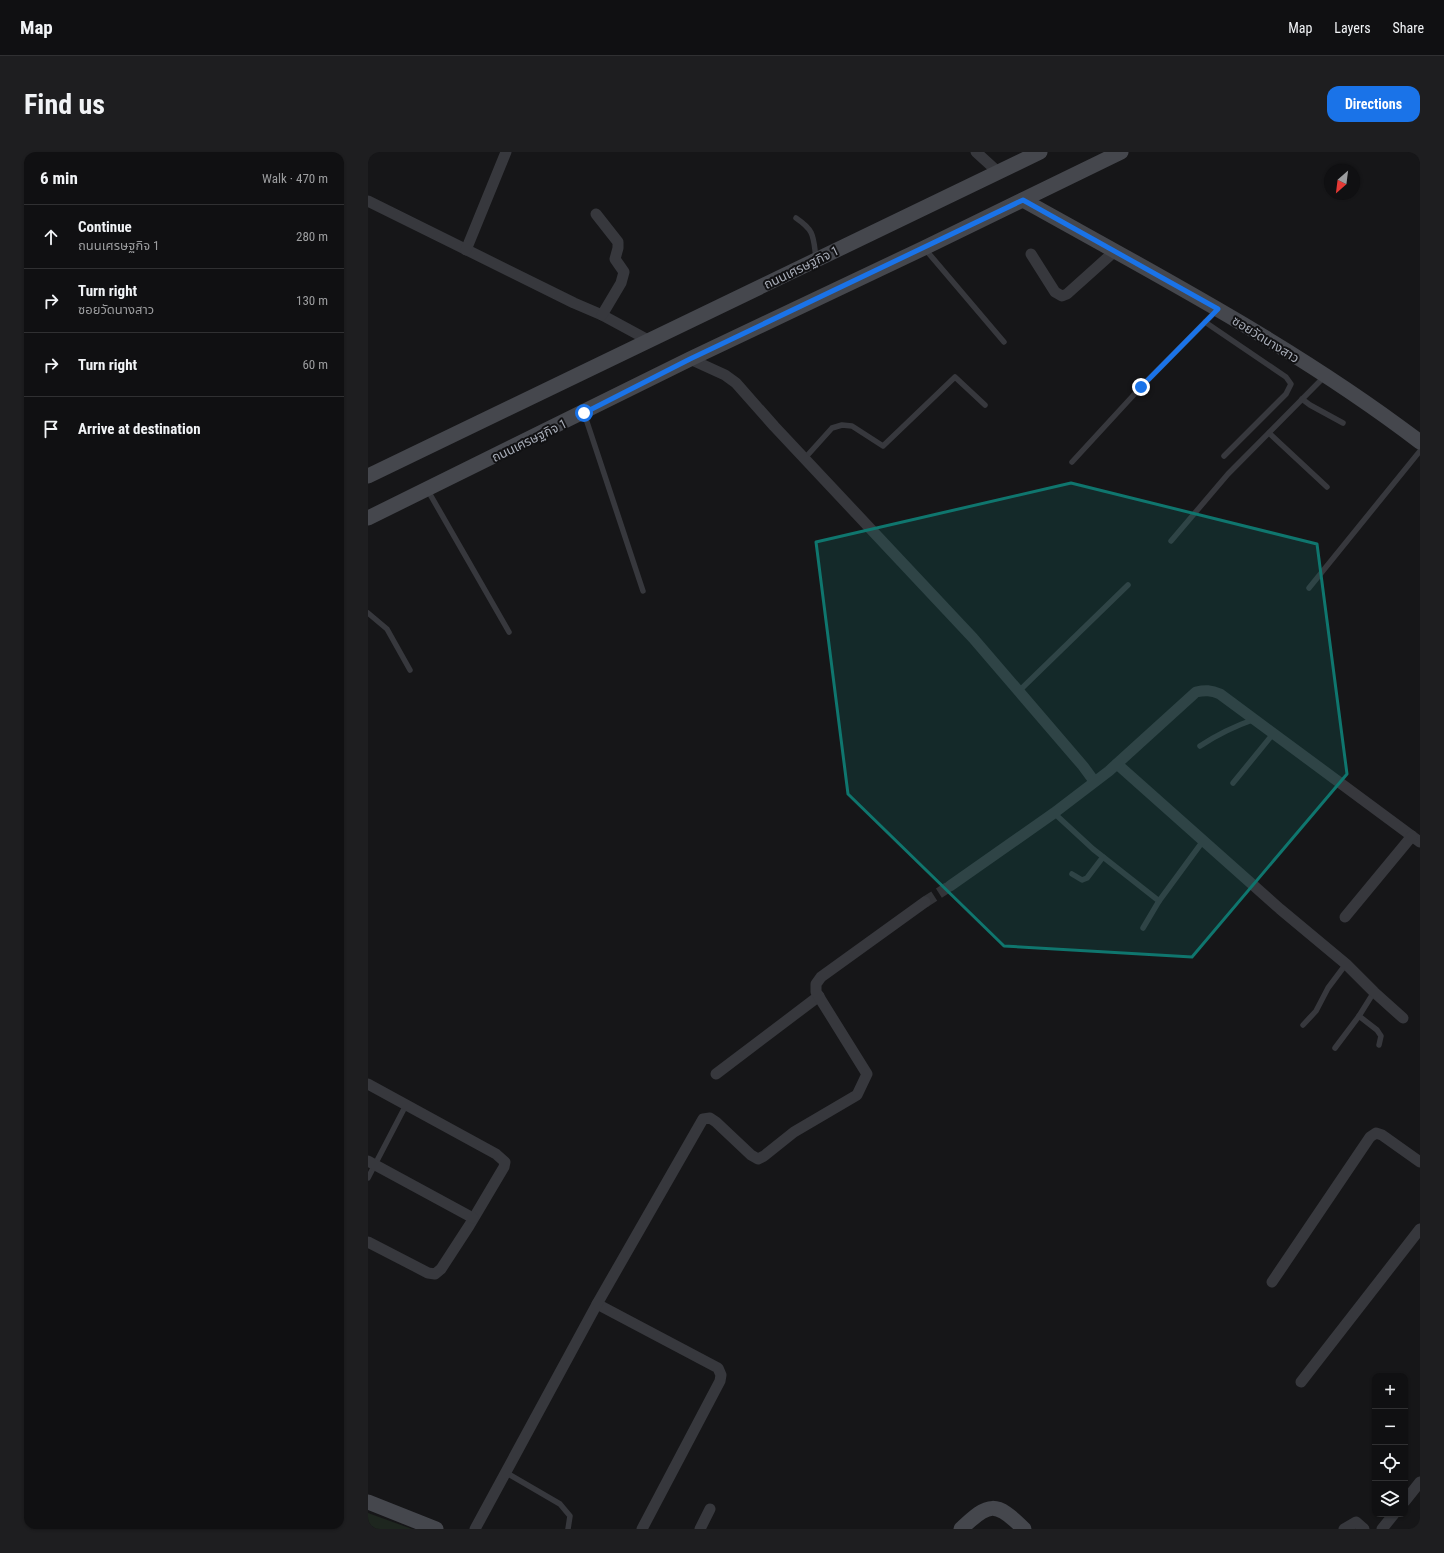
<!DOCTYPE html>
<meta charset="utf-8">
<style>
body{margin:0;font-family:"Roboto Condensed","Noto Sans Thai",sans-serif;background:#1e1e20;color:#f1f3f6}
.controls{position:absolute;right:12px;bottom:12px;display:grid;overflow:hidden;border-radius:8px;box-shadow:0 1px 3px #0004}
.controls button{width:36px;height:36px;display:grid;place-items:center;padding:0;border:0;border-bottom:1px solid #303032;background:#101012;color:#f1f3f6;font:20px sans-serif}
.compass{position:absolute;left:956px;top:12px;width:36px;height:36px;border-radius:50%;background:#101012;box-shadow:0 1px 3px #0004;rotate:208deg}
.stop{position:absolute;width:12px;height:12px;margin:-9px;border:3px solid #1a73e8;border-radius:50%;background:#fff}
.stop.end{background:#1a73e8;border-color:#fff;box-shadow:0 1px 4px #0008}
.list{margin:0;padding:0;list-style:none}
h2{display:flex;justify-content:space-between;align-items:center;height:52px;margin:0;padding:0 16px;font-size:17px}
h2 small{font-size:13px;font-weight:400;color:#9c9d9f}
.list li{display:grid;grid-template-columns:26px 1fr auto;gap:12px;align-items:center;box-sizing:border-box;height:64px;padding:0 16px;border-top:1px solid #303032}
.list b{display:block;font-size:15px;white-space:nowrap}
.list p{margin:0;font-size:13px;white-space:nowrap;color:#9c9d9f}
.list em{font-size:13px;font-style:normal;color:#9c9d9f}
.icon{flex:none;width:22px;height:22px;fill:none;stroke:currentColor;stroke-width:2;stroke-linecap:round;stroke-linejoin:round}
.map{position:relative;flex:none;width:1052px;height:1377px;overflow:hidden;border-radius:12px}
header{display:flex;align-items:center;gap:24px;box-sizing:border-box;height:56px;padding:0 20px;background:#101012;border-bottom:1px solid #303032}
header strong{font-size:19px}
nav{display:flex;gap:22px;margin-inline-start:auto;font-size:14px}
.intro{display:flex;align-items:center;justify-content:space-between;box-sizing:border-box;height:96px;padding:0 24px}
h1{margin:0;font-size:28px}
.button{padding:10px 18px;border-radius:12px;background:#1a73e8;color:#fff;font-size:14px;font-weight:700}
main{display:flex;gap:24px;padding:0 24px}
aside{flex:1;background:#101012;border-radius:12px;box-shadow:0 1px 3px #0004}
.map>svg:first-child{display:block}
</style>
<header>
<strong>Map</strong>
<nav><a>Map</a><a>Layers</a><a>Share</a></nav>
</header>
<div class="intro"><h1>Find us</h1><a class="button">Directions</a></div>
<main>
<aside>
<h2>6 min<small>Walk · 470 m</small></h2>
<ul class="list">
<li><svg class="icon" aria-label="ahead" viewBox="0 0 24 24"><path d="M12 20V5M6 11l6-6 6 6"/></svg><div><b>Continue</b><p>ถนนเศรษฐกิจ 1</p></div><em>280 m</em></li>
<li><svg class="icon" aria-label="right" viewBox="0 0 24 24"><path d="M7 20v-9h11M14 6l5 5-5 5"/></svg><div><b>Turn right</b><p>ซอยวัดนางสาว</p></div><em>130 m</em></li>
<li><svg class="icon" aria-label="right" viewBox="0 0 24 24"><path d="M7 20v-9h11M14 6l5 5-5 5"/></svg><div><b>Turn right</b></div><em>60 m</em></li>
<li><svg class="icon" aria-label="arrive" viewBox="0 0 24 24"><path d="M6 21V4h12l-3 4 3 4H6"/></svg><div><b>Arrive at destination</b></div></li>
</ul>
</aside>
<div class="map">
<svg width="1052" height="1377" viewBox="0 0 1052 1377">
<rect width="100%" height="100%" fill="#161618"/>
<!-- green -->
<path fill="#1e261f" d="M 0,1361 L 44,1377 L 0,1377 Z"/>
<g fill="none" stroke-linecap="round" stroke-linejoin="round">
<!-- street-tunnel -->
<path stroke="#333438" stroke-width="11" stroke-dasharray="11 5.5" stroke-linecap="butt" d="M 557,750 L 582,734"/>
<!-- lane -->
<g stroke="#37383d" stroke-width="5.5">
<path d="M 428,66 C 447,79 445,84 448,106"/>
<path d="M 557,97 L 636,190"/>
<path d="M 837,170 L 918,225 L 923,232 L 918,242 L 856,304"/>
<path d="M 934,247 L 942,253 L 975,271"/>
<path d="M 216,261 L 275,439"/>
<path d="M 901,281 L 959,335"/>
<path d="M 437,306 L 464,276 L 474,273 L 484,274 L 515,294 L 587,225 L 617,253"/>
<path d="M 704,310 L 773,235 L 848,159"/>
<path d="M 59,337 L 141,480"/>
<path d="M 803,389 L 860,322 L 957,224"/>
<path d="M 941,436 L 1052,299"/>
<path d="M 0,461 L 19,477 L 42,518"/>
<path d="M 651,539 L 760,433"/>
<path d="M 832,594 C 850,582 867,574 887,567"/>
<path d="M 865,631 L 905,582"/>
<path d="M 686,661 L 725,697 L 791,749 L 775,776"/>
<path d="M 704,722 L 714,728 L 719,726 L 735,705"/>
<path d="M 791,749 L 835,689"/>
<path d="M 1006,840 L 991,864 L 1009,878 L 1013,884 L 1011,893"/>
<path d="M 935,873 L 948,859 L 960,836 L 978,812"/>
<path d="M 967,896 L 991,864"/>
<path d="M 0,1026 L 38,953"/>
<path d="M 137,1320 L 192,1352 L 202,1364 L 200,1377"/>
</g>
<!-- street -->
<g stroke="#37383d" stroke-width="11">
<path d="M 608,0 L 630,20"/>
<path d="M 0,49 L 206,151 L 234,163 L 282,189"/>
<path d="M 228,62 L 250,90 L 250,96 L 247,107 L 256,120 L 253,131 L 234,163"/>
<path d="M 98,98 L 138,0"/>
<path d="M 663,102 L 687,140 L 694,144 L 699,142 L 747,99"/>
<path d="M 322,207 L 357,223 L 368,231 L 406,274 L 605,486 L 715,614 L 726,629"/>
<path d="M 749,612 L 912,757 L 978,812 L 1006,840 L 1035,866"/>
<path d="M 582,734 L 686,661 L 741,619 L 828,540 C 837,538 843,538 852,542 L 1052,690"/>
<path d="M 977,765 L 1044,684"/>
<path d="M 348,922 L 451,844"/>
<path d="M 0,932 L 128,1002 L 137,1010 L 136,1015 L 101,1074 L 73,1117 L 67,1122 L 60,1121 L 0,1090"/>
<path d="M 0,1009 L 105,1066"/>
<path d="M 904,1130 L 1002,985 L 1008,981 L 1014,983 L 1052,1010"/>
<path d="M 229,1152 L 350,1216 L 353,1223 L 352,1229 L 274,1377"/>
<path d="M 933,1230 L 1052,1077"/>
<path d="M 1037,1349 L 1052,1330"/>
<path d="M 107,1377 L 229,1152 L 335,967 L 342,966 L 348,970 L 383,1003 L 390,1007 L 396,1004 L 426,980 L 489,943 L 499,922 L 448,840 L 448,832 L 453,825 L 557,750"/>
<path d="M 332,1377 L 342,1357"/>
<path d="M 976,1377 L 988,1370 L 996,1377"/>
<path d="M 1014,1377 L 1026,1362"/>
</g>
<!-- secondary -->
<g stroke="#45474d" stroke-width="15">
<path d="M 655,48 C 789,123 929,196 1052,290"/>
<path d="M 0,324 L 672,0"/>
<path d="M 0,366 L 322,207 L 556,96 L 753,0"/>
<path d="M 0,1350 L 68,1377"/>
<path d="M 593,1377 C 621,1350 628,1349 656,1377"/>
</g>
</g>
<g fill="none" stroke-linecap="round" stroke-linejoin="round">
<!-- route -->
<path stroke="#1a73e8" stroke-width="5" d="M 216,261 L 322,207 L 655,48 L 850,157 L 773,235"/>
</g>
<!-- marked area -->
<path fill="#0f766e" fill-opacity="0.2" stroke="#0f766e" stroke-width="3" stroke-linejoin="round" d="M 703,331 L 949,392 L 979,622 L 824,805 L 636,794 L 480,642 L 448,390 Z"/>
<g text-anchor="middle" stroke-width="4" stroke-linejoin="round" paint-order="stroke">
<!-- street labels -->
<g font-size="13" fill="#a8adb8" stroke="#111113">
<text transform="translate(433 115) rotate(-26)" y="5">ถนนเศรษฐกิจ 1</text>
<text transform="translate(898 187) rotate(32)" y="5">ซอยวัดนางสาว</text>
<text transform="translate(161 288) rotate(-26)" y="5">ถนนเศรษฐกิจ 1</text>
</g>
</g>
</svg>
<div class="controls">
<button>+</button>
<button>−</button>
<button><svg class="icon" aria-label="locate" viewBox="0 0 24 24"><circle cx="12" cy="12" r="6"/><path d="M12 2v4M12 18v4M2 12h4M18 12h4"/></svg></button>
<button><svg class="icon" aria-label="layers" viewBox="0 0 24 24"><path d="M12 4l9 5-9 5-9-5zM3 14l9 5 9-5"/></svg></button>
</div>
<svg class="compass" viewBox="-18 -18 36 36"><path d="M0-13l5 13h-10z" fill="#e53935"/><path d="M0 13l5-13h-10z" fill="#9c9d9f"/></svg>
<div class="stop" style="left:216px;top:261px"></div>
<div class="stop end" style="left:773px;top:235px"></div>
</div>
</main>
